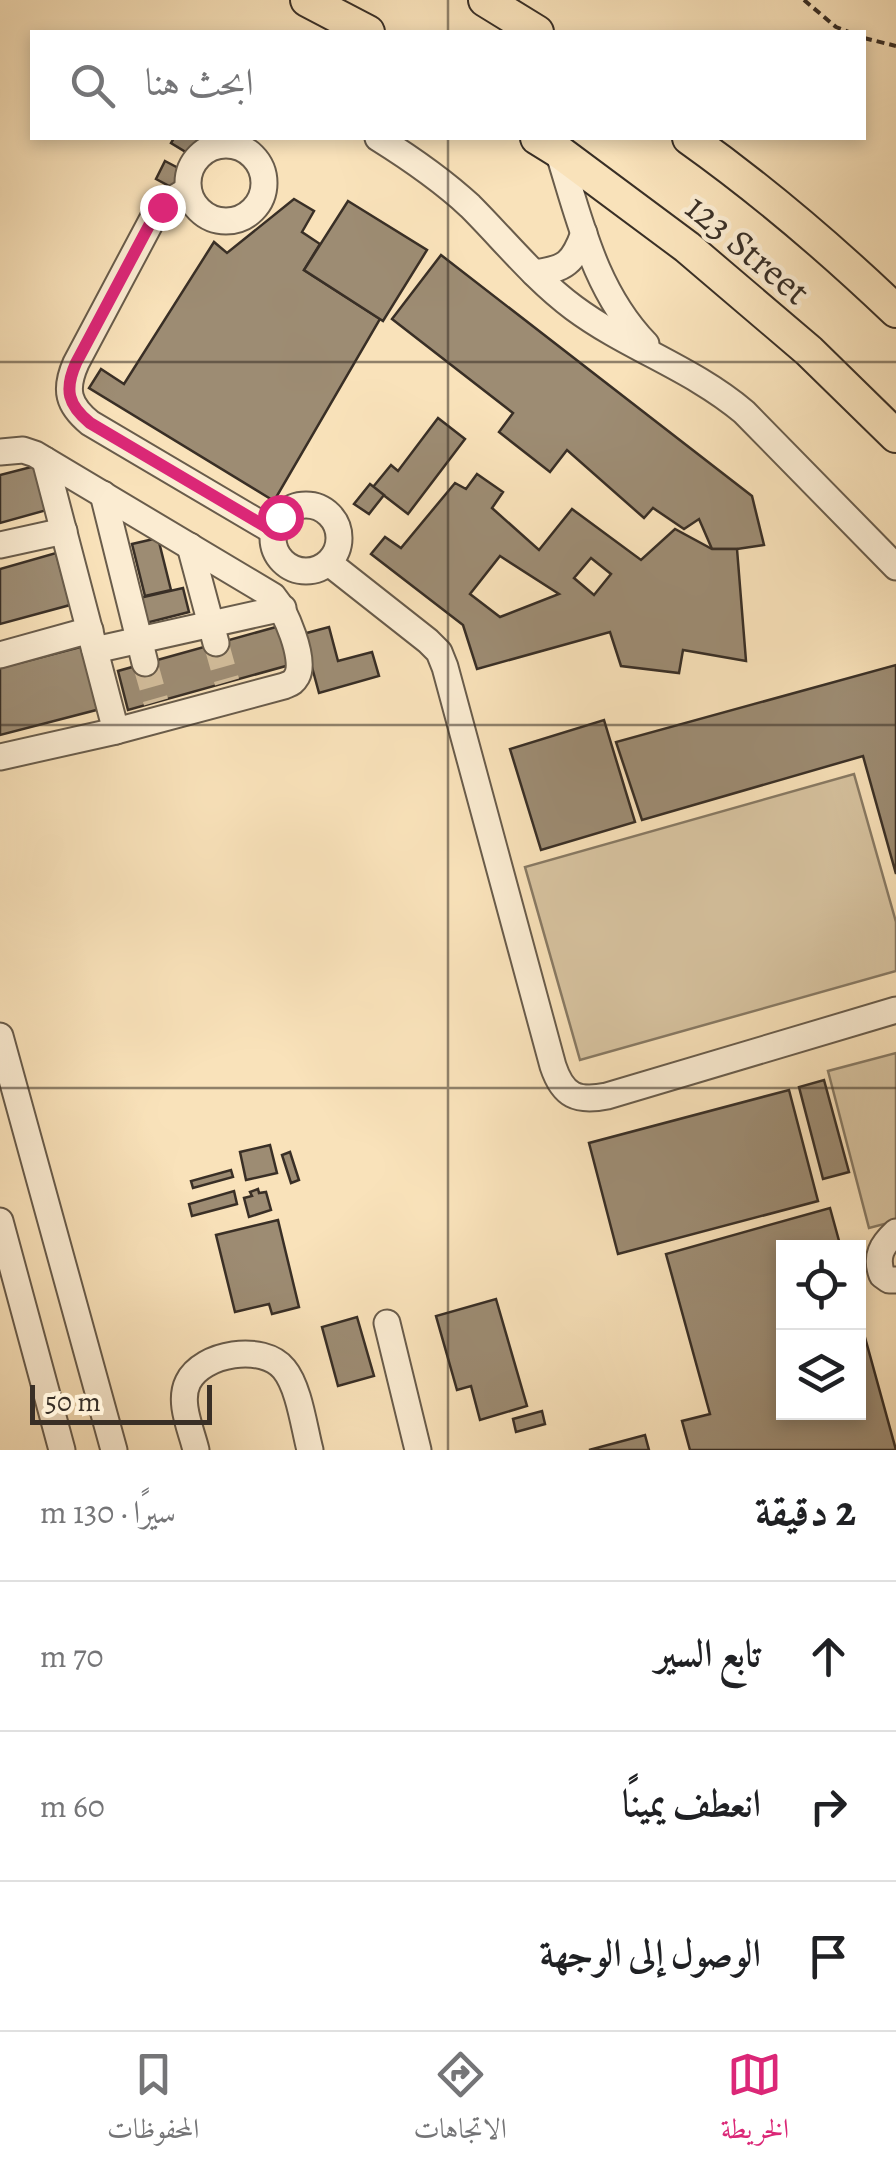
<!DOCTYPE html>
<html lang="ar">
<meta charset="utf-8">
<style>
body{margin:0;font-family:Alegreya,Amiri,serif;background:#f2f2f2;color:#202124;direction:rtl}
.controls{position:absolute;right:30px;bottom:30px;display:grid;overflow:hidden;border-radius:0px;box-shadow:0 5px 15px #0003}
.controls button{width:90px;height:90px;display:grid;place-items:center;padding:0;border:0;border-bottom:2px solid #e0e0e0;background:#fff;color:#202124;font:50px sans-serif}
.scale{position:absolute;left:30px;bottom:25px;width:182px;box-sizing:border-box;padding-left:10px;border:5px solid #392f26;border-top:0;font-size:28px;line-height:35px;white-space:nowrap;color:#392f26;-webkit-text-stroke:8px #fbecd2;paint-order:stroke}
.stop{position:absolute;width:30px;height:30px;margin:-22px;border:8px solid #db2777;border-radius:50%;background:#fff}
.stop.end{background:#db2777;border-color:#fff;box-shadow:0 2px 10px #0008}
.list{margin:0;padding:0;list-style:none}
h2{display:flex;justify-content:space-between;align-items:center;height:130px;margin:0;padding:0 40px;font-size:42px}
h2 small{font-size:32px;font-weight:400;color:#757577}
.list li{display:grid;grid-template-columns:65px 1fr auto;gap:30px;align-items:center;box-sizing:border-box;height:150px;padding:0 40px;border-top:2px solid #e0e0e0}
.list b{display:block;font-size:38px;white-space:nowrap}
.list em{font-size:32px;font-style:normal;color:#757577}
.icon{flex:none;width:55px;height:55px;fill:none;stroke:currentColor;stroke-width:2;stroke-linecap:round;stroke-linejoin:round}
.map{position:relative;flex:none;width:896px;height:1450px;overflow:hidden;direction:ltr}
.search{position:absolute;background:#fff;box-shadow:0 5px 15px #0003;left:30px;right:30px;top:30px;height:110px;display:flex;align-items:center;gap:25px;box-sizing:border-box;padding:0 35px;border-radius:0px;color:#757577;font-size:38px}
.sheet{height:580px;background:#fff}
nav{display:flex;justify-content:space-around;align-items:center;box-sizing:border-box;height:140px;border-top:2px solid #e0e0e0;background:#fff;font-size:28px;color:#757577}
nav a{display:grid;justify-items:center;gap:5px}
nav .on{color:#db2777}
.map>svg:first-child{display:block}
</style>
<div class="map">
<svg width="896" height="1450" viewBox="0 0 896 1450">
<rect width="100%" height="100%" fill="#f9e2ba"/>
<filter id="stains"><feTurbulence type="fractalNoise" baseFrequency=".002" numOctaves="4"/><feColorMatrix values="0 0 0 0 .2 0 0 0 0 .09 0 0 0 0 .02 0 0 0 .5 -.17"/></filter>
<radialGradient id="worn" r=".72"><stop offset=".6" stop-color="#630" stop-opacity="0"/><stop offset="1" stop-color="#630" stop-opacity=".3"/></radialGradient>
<!-- green -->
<g fill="#d8c4a1" stroke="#887a64" stroke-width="2.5">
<path d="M 854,774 L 896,922 L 896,971 L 580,1060 L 525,867 Z"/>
<path d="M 896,1053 L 896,1221 L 869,1228 L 828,1071 Z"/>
</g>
<!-- building -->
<g fill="#9d8c73" stroke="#392f26" stroke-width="2.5" fill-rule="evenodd">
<path d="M 174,138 L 199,138 L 189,154 L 171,143 Z"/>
<path d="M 165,161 L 182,170 L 173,188 L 156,179 Z"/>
<path d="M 294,199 L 314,211 L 302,232 L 320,244 L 304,270 L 380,319 L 274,501 L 89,388 L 101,369 L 124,384 L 214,242 L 227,253 Z"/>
<path d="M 348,201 L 427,250 L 383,321 L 304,270 Z"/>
<path d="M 441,255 L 752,496 L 764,545 L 737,549 L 712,549 L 699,519 L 684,529 L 653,508 L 644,518 L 567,450 L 550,472 L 499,432 L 513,413 L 392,319 Z"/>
<path d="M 438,418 L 465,439 L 408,514 L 373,487 L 391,465 L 398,471 Z"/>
<path d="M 35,466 L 47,510 L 0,523 L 0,475 Z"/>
<path d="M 477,474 L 503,492 L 492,508 L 539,550 L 572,509 L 641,560 L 675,529 L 712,549 L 737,549 L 746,661 L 683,650 L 679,673 L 621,666 L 610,632 L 477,669 L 463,625 L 371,554 L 385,537 L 401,548 L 455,483 L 466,489 ZM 500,556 L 559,594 L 500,617 L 470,594 ZM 591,558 L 611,574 L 594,595 L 574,578 Z"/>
<path d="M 370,484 L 384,495 L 369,514 L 354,504 Z"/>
<path d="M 158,538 L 171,590 L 145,596 L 132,544 Z"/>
<path d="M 56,553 L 70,605 L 0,624 L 0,569 Z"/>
<path d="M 183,588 L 189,612 L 142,624 L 135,599 Z"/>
<path d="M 283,625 L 293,664 L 128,710 L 118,671 Z"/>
<path d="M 329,627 L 338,661 L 372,652 L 379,676 L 319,693 L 303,634 Z"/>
<path d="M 88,645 L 104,708 L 0,735 L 0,668 Z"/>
<path d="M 896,665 L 896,874 L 863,756 L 642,820 L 616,742 Z"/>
<path d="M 604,720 L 635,822 L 541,850 L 510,749 Z"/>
<path d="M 824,1080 L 849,1172 L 823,1179 L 799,1087 Z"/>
<path d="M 789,1090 L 818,1201 L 618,1254 L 589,1143 Z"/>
<path d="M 270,1145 L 277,1173 L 246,1180 L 240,1152 Z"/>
<path d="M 290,1152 L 299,1180 L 291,1183 L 282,1155 Z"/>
<path d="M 231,1170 L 233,1177 L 193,1188 L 191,1181 Z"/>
<path d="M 258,1189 L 259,1193 L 266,1192 L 271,1210 L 249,1217 L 244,1198 L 252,1196 L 250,1192 Z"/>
<path d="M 234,1191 L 237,1204 L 192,1216 L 189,1204 Z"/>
<path d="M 830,1208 L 841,1248 L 784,1248 L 784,1412 L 858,1412 L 858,1312 L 896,1450 L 690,1450 L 682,1421 L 710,1414 L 666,1254 Z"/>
<path d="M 278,1220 L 299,1307 L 272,1314 L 269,1304 L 235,1312 L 216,1235 Z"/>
<path d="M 496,1299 L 527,1406 L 480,1420 L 471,1386 L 457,1390 L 436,1316 Z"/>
<path d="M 357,1317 L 374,1376 L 338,1386 L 322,1327 Z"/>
<path d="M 542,1411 L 545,1424 L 516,1432 L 513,1419 Z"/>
<path d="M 645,1435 L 649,1450 L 589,1450 Z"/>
</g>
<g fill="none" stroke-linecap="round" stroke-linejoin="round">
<!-- minor-tunnel -->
<g stroke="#d3be9c" stroke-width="25" stroke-dasharray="25 12" stroke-linecap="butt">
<path d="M 216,643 L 227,682"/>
<path d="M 145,663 L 156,702"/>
</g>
<!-- minor casing -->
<g stroke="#695c4b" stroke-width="29">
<g id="minor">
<path d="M 378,138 C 410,158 442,180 470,206 C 504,240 535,279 574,308 C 628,348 692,368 744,412 L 896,567"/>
<circle cx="226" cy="183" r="38"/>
<path d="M 558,151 C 580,220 594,290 646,344"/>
<path d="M 188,190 C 173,198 162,206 152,220 L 76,363 C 64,390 68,405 90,423 L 273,531"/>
<path d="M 534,273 C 566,269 573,263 584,233"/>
<path d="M 0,452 L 23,450 L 35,454 L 273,596 C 285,610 306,659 297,676 C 293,683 291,683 284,686 L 116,731 L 0,757"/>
<path d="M 45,460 L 116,731"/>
<path d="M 103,494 L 145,663"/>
<circle cx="306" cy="538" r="33"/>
<path d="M 0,545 L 64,531"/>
<path d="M 190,546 L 216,643"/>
<path d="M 329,563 L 428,641 L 439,652 L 445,667 L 553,1066 C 563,1096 577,1102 607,1096 L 896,1010"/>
<path d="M 95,650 L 283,608"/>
<path d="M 0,655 L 90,630"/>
<path d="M 0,1036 L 114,1450"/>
<path d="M 0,1221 L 62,1450"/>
<path d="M 896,1232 C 882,1245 875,1256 882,1275 L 889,1280 L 896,1280"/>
<path d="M 387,1323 L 418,1450"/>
<path d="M 196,1450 C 191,1429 178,1402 188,1382 C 202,1353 263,1343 284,1369 C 299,1387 304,1427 310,1450"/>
</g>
</g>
<!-- major casing -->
<g stroke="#392f26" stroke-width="36">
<g id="major">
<path d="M 307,0 L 368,32"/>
<path d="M 485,0 L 537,32"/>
<path d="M 537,138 L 558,151 L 687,247 L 809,351 L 896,436"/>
<path d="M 689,138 C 762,190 831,249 896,311"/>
</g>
</g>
<!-- path -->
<g stroke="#392f26" stroke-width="4" stroke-dasharray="8 5" stroke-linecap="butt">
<path d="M 804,0 L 836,27 L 849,32"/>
<path d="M 864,38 L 896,46"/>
</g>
<!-- minor -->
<use href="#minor" stroke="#fbecd2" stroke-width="25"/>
<!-- major -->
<use href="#major" stroke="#f9e2ba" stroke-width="32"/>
</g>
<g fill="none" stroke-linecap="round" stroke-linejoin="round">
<!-- route -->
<path stroke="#db2777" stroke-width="12" d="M 162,207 L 152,220 L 76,363 C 64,390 68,405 90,423 L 273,531 L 280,517"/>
</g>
<!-- grid -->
<path fill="none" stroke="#392f26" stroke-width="2.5" stroke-opacity="0.55" d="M 448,0 L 448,32M 448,138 L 448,1450M 0,362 L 896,362M 0,725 L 896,725M 0,1088 L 896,1088"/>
<g text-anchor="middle" stroke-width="9" stroke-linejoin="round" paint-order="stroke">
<!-- street labels -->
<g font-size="38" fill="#392f26" stroke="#fbecd2">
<text transform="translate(748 249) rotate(40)" y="13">123 Street</text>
</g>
</g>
<rect width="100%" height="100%" filter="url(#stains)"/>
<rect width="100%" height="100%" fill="url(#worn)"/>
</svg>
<div class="controls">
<button><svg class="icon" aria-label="locate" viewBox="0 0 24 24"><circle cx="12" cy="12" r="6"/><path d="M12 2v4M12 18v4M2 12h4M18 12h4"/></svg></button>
<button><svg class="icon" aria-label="layers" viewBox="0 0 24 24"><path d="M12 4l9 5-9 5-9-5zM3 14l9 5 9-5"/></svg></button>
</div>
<div class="scale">50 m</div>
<div class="stop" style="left:280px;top:517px"></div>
<div class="stop end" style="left:162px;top:207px"></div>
<div class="search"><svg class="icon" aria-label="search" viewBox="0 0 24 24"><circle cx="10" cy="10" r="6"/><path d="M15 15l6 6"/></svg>ابحث هنا</div>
</div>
<section class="sheet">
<h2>2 دقيقة<small>سيرًا · 130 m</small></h2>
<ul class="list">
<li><svg class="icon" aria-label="ahead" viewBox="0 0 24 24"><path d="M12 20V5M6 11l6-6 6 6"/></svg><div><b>تابع السير</b></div><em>70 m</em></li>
<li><svg class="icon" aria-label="right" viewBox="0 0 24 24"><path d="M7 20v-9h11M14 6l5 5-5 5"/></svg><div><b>انعطف يمينًا</b></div><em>60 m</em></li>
<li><svg class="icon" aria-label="arrive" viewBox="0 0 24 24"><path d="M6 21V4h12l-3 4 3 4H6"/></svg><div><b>الوصول إلى الوجهة</b></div></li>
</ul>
</section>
<nav>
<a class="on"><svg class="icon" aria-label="map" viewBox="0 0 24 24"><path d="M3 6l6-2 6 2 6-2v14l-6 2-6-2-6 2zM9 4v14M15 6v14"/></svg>الخريطة</a>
<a><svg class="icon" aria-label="directions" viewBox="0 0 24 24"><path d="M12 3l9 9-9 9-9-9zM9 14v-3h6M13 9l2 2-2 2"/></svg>الاتجاهات</a>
<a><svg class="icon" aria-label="saved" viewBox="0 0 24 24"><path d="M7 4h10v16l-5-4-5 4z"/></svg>المحفوظات</a>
</nav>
